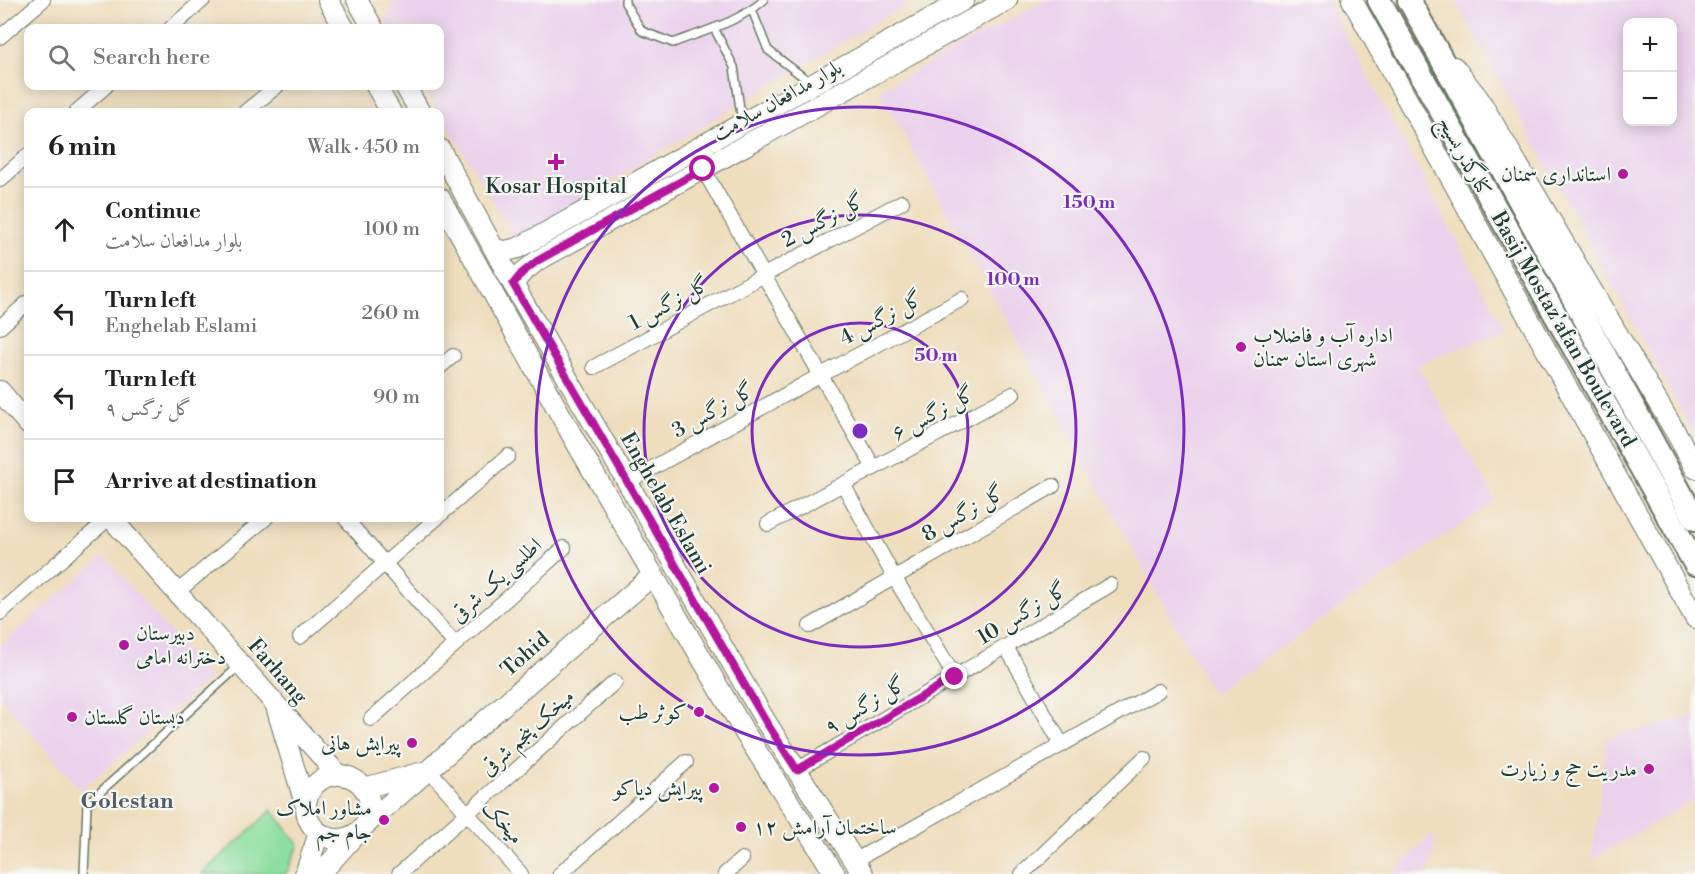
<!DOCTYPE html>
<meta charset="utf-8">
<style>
body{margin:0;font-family:"Libre Bodoni",Amiri,serif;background:#f2f2f2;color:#202124}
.controls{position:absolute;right:18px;top:18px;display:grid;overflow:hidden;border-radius:12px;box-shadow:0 3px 15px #0003}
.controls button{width:54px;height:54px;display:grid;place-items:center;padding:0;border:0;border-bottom:2px solid #e0e0e0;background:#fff;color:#202124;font:30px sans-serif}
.stop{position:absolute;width:18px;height:18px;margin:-14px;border:4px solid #b5179e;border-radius:50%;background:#fff}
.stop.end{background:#b5179e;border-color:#fff;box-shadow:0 2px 6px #0008}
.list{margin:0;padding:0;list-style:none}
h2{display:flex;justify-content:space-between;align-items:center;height:78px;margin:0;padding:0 24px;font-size:26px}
h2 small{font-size:20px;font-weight:400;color:#757577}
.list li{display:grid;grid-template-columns:39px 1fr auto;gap:18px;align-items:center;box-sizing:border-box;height:84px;padding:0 24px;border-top:2px solid #e0e0e0}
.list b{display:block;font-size:22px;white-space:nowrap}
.list p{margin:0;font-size:20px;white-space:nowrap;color:#757577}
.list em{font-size:20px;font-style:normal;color:#757577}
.icon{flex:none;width:33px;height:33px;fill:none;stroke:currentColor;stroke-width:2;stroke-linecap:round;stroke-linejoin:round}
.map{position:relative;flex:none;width:1695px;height:874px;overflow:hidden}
.search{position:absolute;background:#fff;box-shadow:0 3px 15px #0003;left:24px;top:24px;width:420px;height:66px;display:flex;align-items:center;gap:15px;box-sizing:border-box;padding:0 21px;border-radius:12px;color:#757577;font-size:22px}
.panel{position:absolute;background:#fff;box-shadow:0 3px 15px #0003;left:24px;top:108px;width:420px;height:414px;border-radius:12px}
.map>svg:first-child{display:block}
</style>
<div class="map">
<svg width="1695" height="874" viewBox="0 0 1695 874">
<rect width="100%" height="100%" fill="#f6f6f2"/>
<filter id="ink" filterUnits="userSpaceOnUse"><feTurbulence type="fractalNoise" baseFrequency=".0167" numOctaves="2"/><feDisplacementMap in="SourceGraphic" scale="12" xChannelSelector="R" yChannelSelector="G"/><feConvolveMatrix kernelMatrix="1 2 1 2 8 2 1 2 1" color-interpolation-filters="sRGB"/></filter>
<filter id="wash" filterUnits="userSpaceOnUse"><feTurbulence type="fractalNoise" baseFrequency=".008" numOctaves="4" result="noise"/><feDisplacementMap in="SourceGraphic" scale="24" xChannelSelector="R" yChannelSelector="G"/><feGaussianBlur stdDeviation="1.35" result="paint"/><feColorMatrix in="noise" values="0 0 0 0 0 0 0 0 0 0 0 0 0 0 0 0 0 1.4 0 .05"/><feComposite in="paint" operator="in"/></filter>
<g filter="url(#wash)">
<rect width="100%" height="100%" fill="#efdebd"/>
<!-- built -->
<g fill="#ead1ec" fill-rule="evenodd">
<path d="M 392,0 L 914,0 L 515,238 L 424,86 L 440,86 L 440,28 L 390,28 L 386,21 L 393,3 Z"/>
<path d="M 1046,0 L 1326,0 L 1505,330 L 1417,365 L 1496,501 L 1213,694 L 879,90 Z"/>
<path d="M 1455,0 L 1695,0 L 1695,436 L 1607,275 ZM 1628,22 L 1672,22 L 1672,122 L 1628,122 Z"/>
<path d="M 104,556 L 210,678 L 81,790 L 0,697 L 0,646 Z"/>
<path d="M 1695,716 L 1695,800 L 1592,859 L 1607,738 Z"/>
<path d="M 1434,833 L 1435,845 L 1428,874 L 1392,874 Z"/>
</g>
<!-- green -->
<path fill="#8cde9e" stroke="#568e69" stroke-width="1.5" d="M 272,810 L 299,845 L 286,874 L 202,874 Z"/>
</g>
<g filter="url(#ink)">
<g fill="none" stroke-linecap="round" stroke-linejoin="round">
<!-- lane casing -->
<g stroke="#687564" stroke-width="10">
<g id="lane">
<path d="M 625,0 L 625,3 L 642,31 L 673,43 C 704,31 739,22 764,0"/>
<path d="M 752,10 L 768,50 L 811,83"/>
<path d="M 714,28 L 734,67 L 742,122"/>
<path d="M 84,874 L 87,804 L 239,666"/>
</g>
</g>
<!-- street casing -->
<g stroke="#687564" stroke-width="16">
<g id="street">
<path d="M 171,28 L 203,0"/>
<path d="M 0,37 L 43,0"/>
<path d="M 76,112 L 106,86"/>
<path d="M 245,112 L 277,86"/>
<path d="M 703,169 L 874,468"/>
<path d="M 0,180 L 28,155"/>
<path d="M 0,327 L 28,302"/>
<path d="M 440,367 L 453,356"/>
<path d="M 594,367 L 764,275 L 902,202"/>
<path d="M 627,482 L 821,375 L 962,299"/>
<path d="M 843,484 L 894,577 L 955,677"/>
<path d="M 440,515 L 508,456"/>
<path d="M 345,518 L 455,644"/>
<path d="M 768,524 L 1013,394"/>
<path d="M 177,592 L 266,518"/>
<path d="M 0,613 L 109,518"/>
<path d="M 810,626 L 1053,486"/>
<path d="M 300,637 L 437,518"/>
<path d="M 1006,647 L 1062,745"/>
<path d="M 371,719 L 564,548"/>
<path d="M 429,770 L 521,874"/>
<path d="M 797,770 L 1110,585"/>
<path d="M 854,861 L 1158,691"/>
<path d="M 399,874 L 615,682"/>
<path d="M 560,874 L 686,762"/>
<path d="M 725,874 L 742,859"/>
<path d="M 1022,874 L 1144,758"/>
</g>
</g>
<!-- secondary casing -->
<g stroke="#687564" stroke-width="22">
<g id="secondary">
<path d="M 328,0 L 344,28"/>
<path d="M 357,0 L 373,28"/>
<path d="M 1352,0 L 1695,618"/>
<path d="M 1454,67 L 1479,99 L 1679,438 L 1695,468"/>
<path d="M 376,86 L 391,112"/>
<path d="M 405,86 L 420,112"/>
<path d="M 440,149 L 513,284 L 766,722 L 863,874"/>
<path d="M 440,198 L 574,439 L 745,733 L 835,874"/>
<path d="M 494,249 L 506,251 L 518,248 L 964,0"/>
<path d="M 513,284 L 522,273 L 537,261 L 1007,0"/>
<path d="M 0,391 L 28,424"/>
<path d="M 111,518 L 338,775"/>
<path d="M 277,710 L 306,807"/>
<circle cx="338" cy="807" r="32"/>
<path d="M 364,788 L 423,772"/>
<path d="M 364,826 L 653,575"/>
<path d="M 305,874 L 319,833"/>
<path d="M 320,874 L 356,834"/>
</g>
</g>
<!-- primary casing -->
<g stroke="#687564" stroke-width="26">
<g id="primary">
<path d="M 1379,0 L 1695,564"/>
<path d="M 1409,0 L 1695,519"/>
</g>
</g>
<!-- lane -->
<use href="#lane" stroke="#fff" stroke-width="7"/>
<!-- street -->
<use href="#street" stroke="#fff" stroke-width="14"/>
<!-- secondary -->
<use href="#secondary" stroke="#fff" stroke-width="20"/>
<!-- primary -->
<use href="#primary" stroke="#fff" stroke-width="22"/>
</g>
</g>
<g fill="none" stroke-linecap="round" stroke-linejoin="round" filter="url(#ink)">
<!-- route -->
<path stroke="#b5179e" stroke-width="8" d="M 703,169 L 537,261 L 522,273 L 513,284 L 766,722 L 797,770 L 955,677"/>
</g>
<!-- distance rings -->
<g fill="none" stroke="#7b2cbf" stroke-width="3">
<circle cx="860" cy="431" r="108"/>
<circle cx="860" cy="431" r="216"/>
<circle cx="860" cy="431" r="324"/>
</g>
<!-- markers -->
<g fill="#b5179e" stroke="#f6f6f2" stroke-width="2">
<path d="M553 153h6v6h6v6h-6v6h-6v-6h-6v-6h6z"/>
<circle cx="1623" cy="174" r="6"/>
<circle cx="1241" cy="347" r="6"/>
<circle cx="124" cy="645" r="6"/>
<circle cx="699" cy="712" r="6"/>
<circle cx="72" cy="717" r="6"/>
<circle cx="412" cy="743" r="6"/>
<circle cx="1649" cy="769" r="6"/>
<circle cx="714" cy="788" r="6"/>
<circle cx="384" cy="820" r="6"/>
<circle cx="741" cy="827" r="6"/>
</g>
<g text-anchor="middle" stroke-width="4.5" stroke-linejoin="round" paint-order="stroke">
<!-- street labels -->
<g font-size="21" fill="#1f3d34" stroke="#f6f6f2">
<text transform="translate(777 100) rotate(-29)" y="7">بلوار مدافعان سلامت</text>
<text transform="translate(1465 156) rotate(61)" y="7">کنارگذر بسیج</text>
<text transform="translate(823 220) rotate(-28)" y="7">گل نرگس 2</text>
<text transform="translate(669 303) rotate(-29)" y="7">گل نرگس 1</text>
<text transform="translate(881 318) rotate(-28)" y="7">گل نرگس 4</text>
<text transform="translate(1564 329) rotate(60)" y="7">Basij Mostaz'afan Boulevard</text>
<text transform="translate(713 410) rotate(-29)" y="7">گل نرگس 3</text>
<text transform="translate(933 413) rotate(-28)" y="7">گل نرگس ۶</text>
<text transform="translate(666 503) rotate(60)" y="7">Enghelab Eslami</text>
<text transform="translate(963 513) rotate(-30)" y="7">گل نرگس 8</text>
<text transform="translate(496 580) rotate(-42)" y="7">اطلسی یک شرقی</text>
<text transform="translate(1022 613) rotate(-31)" y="7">گل نرگس 10</text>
<text transform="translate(525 654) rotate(-41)" y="7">Tohid</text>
<text transform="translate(278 671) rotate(49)" y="7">Farhang</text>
<text transform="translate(865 705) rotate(-31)" y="7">گل نرگس ۹</text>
<text transform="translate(527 732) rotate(-42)" y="7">میخک پنجم شرقی</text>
<text transform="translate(503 822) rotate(48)" y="7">میخک</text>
</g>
<!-- poi labels -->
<g font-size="21" fill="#1f3d34" stroke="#f6f6f2" text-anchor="end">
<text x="1611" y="181">استانداری سمنان</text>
<text x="556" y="193" text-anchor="middle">Kosar Hospital</text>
<text x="1253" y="342" text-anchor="start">اداره آب و فاضلاب<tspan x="1253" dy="24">شهری استان سمنان</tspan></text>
<text x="136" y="640" text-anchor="start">دبیرستان<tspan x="136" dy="24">دخترانه امامی</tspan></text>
<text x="687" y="719">کوثر طب</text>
<text x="84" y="724" text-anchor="start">دبستان گلستان</text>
<text x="400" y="750">پیرایش هانی</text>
<text x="1637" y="776">مدریت حج و زیارت</text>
<text x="702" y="795">پیرایش دیاکو</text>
<text x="372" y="815">مشاور املاک<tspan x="372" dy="24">جام جم</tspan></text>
<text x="753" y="834" text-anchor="start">ساختمان آرامش ۱۲</text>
</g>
<!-- neighbourhood labels -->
<g font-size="22" font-weight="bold" fill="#525e68" stroke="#f6f6f2">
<text x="127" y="808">Golestan</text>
</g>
</g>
<circle cx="860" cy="431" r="9" fill="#7b2cbf" stroke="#f6f6f2" stroke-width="3"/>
<g font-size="18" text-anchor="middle" font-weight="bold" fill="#7b2cbf" stroke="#f6f6f2" stroke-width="4.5" stroke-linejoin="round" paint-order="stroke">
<text x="1089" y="208">150 m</text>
<text x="1013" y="285">100 m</text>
<text x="936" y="361">50 m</text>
</g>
</svg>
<div class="controls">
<button>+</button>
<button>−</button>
</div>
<div class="stop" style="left:703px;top:169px"></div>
<div class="stop end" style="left:955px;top:677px"></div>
<div class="search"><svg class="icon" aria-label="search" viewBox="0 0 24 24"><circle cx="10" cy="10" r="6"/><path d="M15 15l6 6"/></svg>Search here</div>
<section class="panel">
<h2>6 min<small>Walk · 450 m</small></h2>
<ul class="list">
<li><svg class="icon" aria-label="ahead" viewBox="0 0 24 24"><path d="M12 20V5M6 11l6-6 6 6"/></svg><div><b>Continue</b><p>بلوار مدافعان سلامت</p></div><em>100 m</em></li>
<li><svg class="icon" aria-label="left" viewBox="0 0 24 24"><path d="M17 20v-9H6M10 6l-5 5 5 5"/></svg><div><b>Turn left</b><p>Enghelab Eslami</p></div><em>260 m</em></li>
<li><svg class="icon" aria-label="left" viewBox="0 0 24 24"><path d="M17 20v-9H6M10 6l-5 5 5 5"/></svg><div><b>Turn left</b><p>گل نرگس ۹</p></div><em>90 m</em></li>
<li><svg class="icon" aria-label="arrive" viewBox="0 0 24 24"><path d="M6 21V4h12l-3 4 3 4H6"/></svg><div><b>Arrive at destination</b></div></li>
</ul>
</section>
</div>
